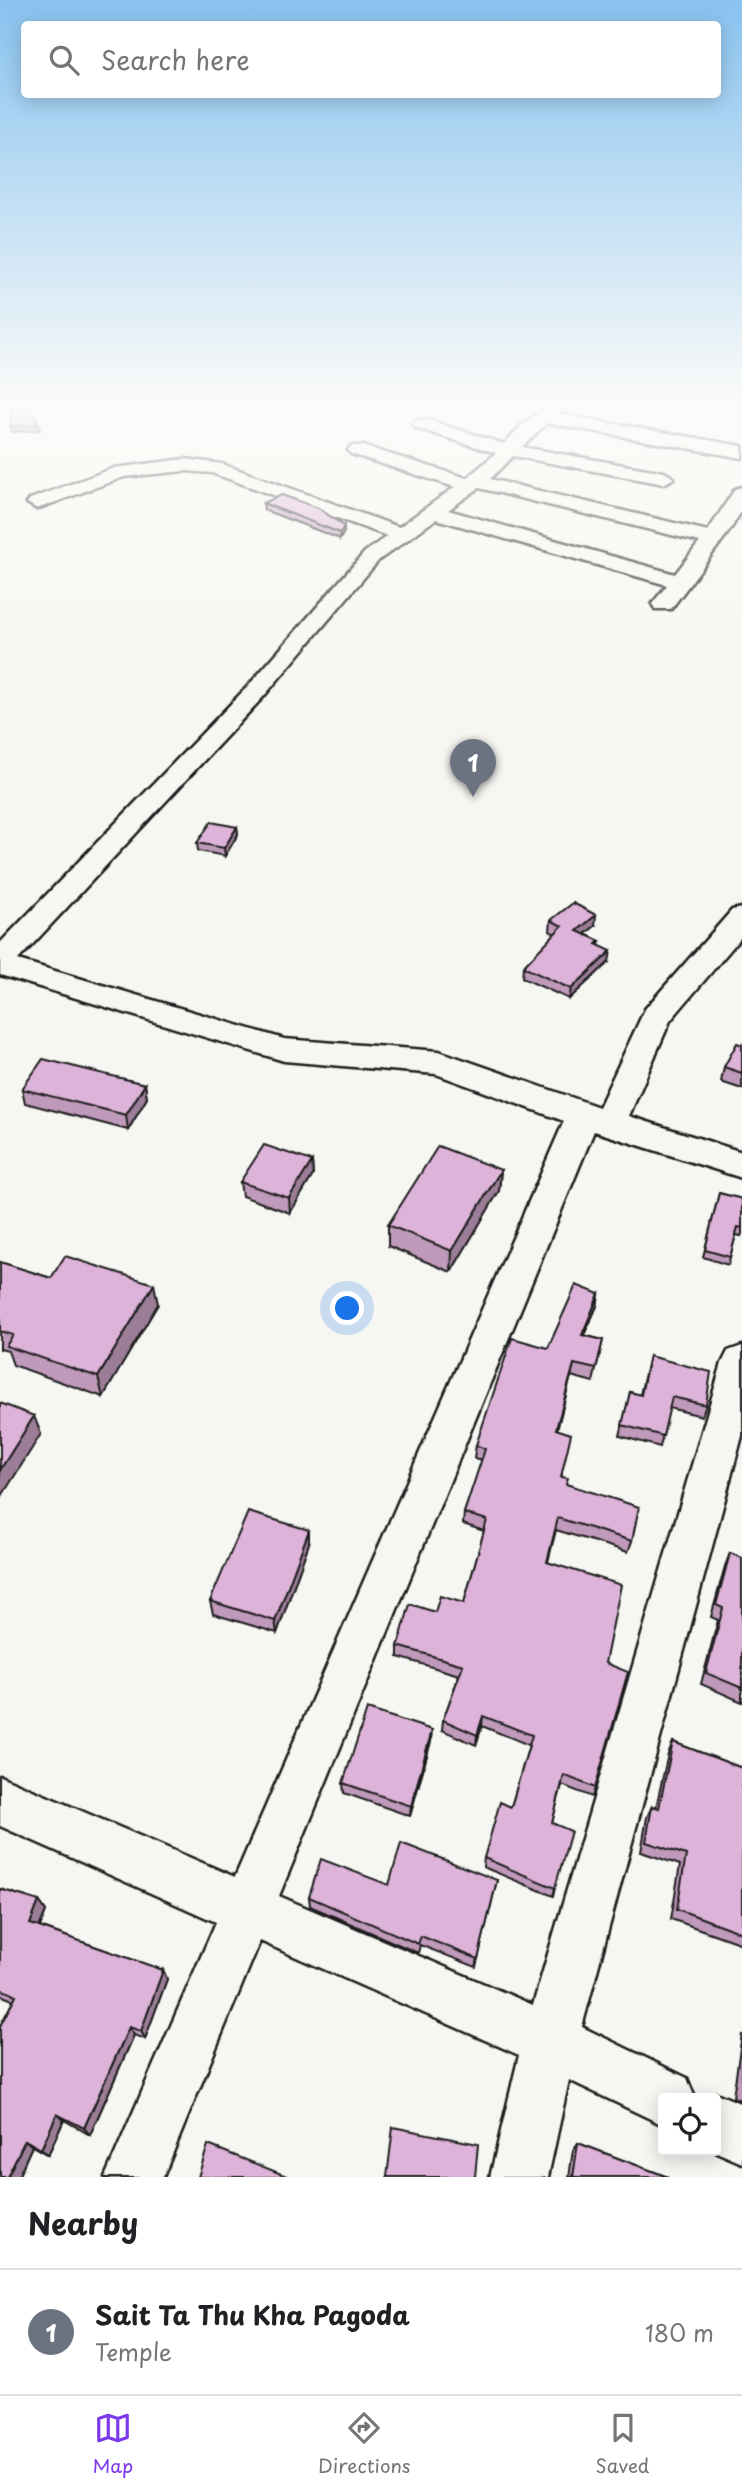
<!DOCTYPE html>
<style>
body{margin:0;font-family:"Playpen Sans",sans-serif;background:#f6f6f6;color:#202124}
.controls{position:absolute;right:21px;bottom:21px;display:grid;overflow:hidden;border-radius:7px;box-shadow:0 4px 18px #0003}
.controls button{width:63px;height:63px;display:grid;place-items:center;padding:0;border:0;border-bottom:2px solid #e0e0e0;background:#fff;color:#202124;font:35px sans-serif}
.you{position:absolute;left:348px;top:1309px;width:24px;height:24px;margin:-18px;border:5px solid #fff;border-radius:50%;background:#1a73e8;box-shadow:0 0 0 10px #1a73e833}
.badge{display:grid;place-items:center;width:46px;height:46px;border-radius:50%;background:#7c3aed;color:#fff;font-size:23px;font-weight:700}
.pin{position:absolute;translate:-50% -58px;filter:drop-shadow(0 2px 4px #0008)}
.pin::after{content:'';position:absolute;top:37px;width:24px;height:21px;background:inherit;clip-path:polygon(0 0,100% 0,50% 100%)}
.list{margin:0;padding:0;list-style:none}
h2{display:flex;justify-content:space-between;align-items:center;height:91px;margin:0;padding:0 28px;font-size:30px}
h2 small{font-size:23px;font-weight:400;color:#757577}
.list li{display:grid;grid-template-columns:46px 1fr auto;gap:21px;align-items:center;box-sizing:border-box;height:126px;padding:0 28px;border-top:2px solid #e0e0e0}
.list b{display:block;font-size:26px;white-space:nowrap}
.list p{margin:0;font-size:23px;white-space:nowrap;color:#757577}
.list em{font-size:23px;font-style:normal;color:#757577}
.icon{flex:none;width:38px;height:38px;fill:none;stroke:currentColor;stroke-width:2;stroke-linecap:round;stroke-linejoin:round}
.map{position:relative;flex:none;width:742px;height:2177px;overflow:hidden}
.search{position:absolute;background:#fff;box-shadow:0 4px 18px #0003;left:21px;right:21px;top:21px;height:77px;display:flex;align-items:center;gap:18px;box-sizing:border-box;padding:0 24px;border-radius:7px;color:#757577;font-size:26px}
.sheet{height:217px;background:#fff}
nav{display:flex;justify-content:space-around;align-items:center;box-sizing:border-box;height:98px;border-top:2px solid #e0e0e0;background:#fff;font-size:19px;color:#757577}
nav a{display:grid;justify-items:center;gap:4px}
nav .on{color:#7c3aed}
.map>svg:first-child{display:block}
</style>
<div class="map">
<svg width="742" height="2177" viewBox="0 0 742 2177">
<rect width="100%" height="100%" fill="#f6f6f2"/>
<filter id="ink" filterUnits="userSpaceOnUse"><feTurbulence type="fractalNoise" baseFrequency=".0143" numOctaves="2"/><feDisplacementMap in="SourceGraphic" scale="14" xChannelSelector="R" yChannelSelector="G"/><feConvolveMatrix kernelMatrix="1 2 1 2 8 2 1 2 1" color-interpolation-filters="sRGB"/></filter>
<g filter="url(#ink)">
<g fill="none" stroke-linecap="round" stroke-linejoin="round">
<!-- minor casing -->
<g stroke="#1c1c1c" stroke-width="5">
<g id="minor">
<path d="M 555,401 L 574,401 L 558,414 L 742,446 L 742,458 L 547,423 L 522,447 L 664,472 L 674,478 L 664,484 L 513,456 L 490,479 L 708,531 L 735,489 L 742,487 L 742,510 L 730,530 L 671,609 L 655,609 L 652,604 L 667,585 L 436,519 L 379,560 L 265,695 L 18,960 L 284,1039 L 439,1051 L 599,1107 L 645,1009 L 732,910 L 742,908 L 742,936 L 670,1021 L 629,1116 L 742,1152 L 742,1178 L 594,1131 L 279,1896 L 533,2005 L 722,1363 L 728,1351 L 742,1346 L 742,1436 L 582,2027 L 687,2078 L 695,2098 L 663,2098 L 663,2125 L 569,2080 L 548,2177 L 490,2177 L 519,2055 L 260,1941 L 163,2177 L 105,2177 L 216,1922 L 0,1826 L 0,1776 L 235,1877 L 564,1121 L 436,1074 L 284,1061 L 0,975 L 0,943 L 249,685 L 365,552 L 387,536 L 212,473 L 185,471 L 124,477 L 37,509 L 27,503 L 30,499 L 114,468 L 185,459 L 222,464 L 399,527 L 455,487 L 351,454 L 348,450 L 351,446 L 363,446 L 467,478 L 496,453 L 416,428 L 413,424 L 416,420 L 428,420 L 504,444 L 523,424 ZM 479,488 L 700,542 L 675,574 L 448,510 Z"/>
<path d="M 716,2093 L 742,2104 L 742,2163 L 714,2151 L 716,2098 L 704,2098 Z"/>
</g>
</g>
<!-- minor -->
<use href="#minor" fill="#f6f6f2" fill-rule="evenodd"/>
</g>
<!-- wall -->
<g fill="#bf9abb" stroke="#1c1c1c" stroke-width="2">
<path d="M 263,503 L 344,532 L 340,539 L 264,510 Z"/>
<path d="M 237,827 L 238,834 L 225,856 L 198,851 L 197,843 Z"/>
<path d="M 551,920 L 595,926 L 585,934 L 600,941 L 599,945 L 609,962 L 569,999 L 522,978 L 523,967 L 555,934 L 550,931 Z"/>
<path d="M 742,1045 L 742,1089 L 721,1082 L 724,1067 Z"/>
<path d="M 145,1084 L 147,1098 L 128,1130 L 25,1103 L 22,1089 Z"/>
<path d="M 312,1161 L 313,1175 L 290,1213 L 242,1196 L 240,1182 Z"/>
<path d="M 501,1170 L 499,1191 L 451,1272 L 388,1246 L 388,1225 Z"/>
<path d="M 719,1193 L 742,1199 L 742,1234 L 741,1236 L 736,1235 L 728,1265 L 703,1257 Z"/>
<path d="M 0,1262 L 51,1278 L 158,1304 L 103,1397 L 13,1365 L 8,1351 L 0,1349 Z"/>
<path d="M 599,1294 L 597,1306 L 584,1335 L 603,1340 L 593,1382 L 571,1376 L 557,1429 L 562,1477 L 566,1484 L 632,1541 L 628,1552 L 556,1530 L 548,1562 L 605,1663 L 595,1788 L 592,1797 L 562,1785 L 552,1823 L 555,1888 L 553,1896 L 483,1867 L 484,1858 L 511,1807 L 529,1745 L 482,1726 L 476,1745 L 442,1730 L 443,1720 L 459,1675 L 398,1657 L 398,1646 L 435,1612 L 464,1603 L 484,1531 L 463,1524 L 464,1513 L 482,1460 L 474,1458 L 476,1445 L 548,1348 Z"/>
<path d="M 649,1356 L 706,1405 L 702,1416 L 669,1408 L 660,1447 L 620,1436 L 630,1392 L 640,1395 Z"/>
<path d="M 309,1543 L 277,1633 L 213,1614 L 210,1601 Z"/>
<path d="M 730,1553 L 742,1558 L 742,1702 L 701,1684 L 718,1620 L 711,1617 L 725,1566 Z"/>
<path d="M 431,1741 L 410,1816 L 344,1793 L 343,1783 Z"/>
<path d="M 673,1742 L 742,1768 L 742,1944 L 671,1919 L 680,1865 L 641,1852 L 647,1817 L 652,1806 L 656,1807 L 668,1754 Z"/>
<path d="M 497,1880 L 476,1967 L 420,1945 L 418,1953 L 310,1906 L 309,1897 L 389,1885 Z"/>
<path d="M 0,1889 L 39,1901 L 46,1911 L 40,1927 L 163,1970 L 167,1979 L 145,2039 L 134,2035 L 90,2135 L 64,2120 L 48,2155 L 32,2146 L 18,2177 L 0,2177 L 13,2000 L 0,1995 Z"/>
<path d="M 742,2034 L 742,2101 L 733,2097 Z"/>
<path d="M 578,2143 L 668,2177 L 569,2177 L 573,2150 Z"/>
</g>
<!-- shaded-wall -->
<g fill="#9b7d98" stroke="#1c1c1c" stroke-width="2">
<path d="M 39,424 L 40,430 L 12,432 L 11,426 Z"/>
<path d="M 344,526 L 344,532 L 340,539 L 340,533 Z"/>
<path d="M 237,827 L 238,834 L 225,856 L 224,848 Z"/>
<path d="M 596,915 L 595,926 L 576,941 L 577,931 Z"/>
<path d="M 611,951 L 609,962 L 569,999 L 571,989 Z"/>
<path d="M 145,1084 L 147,1098 L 128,1130 L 126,1115 Z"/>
<path d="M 312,1161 L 313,1175 L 290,1213 L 289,1198 Z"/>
<path d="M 501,1170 L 499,1191 L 451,1272 L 452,1251 Z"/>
<path d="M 154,1284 L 158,1304 L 103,1397 L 98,1377 Z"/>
<path d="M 599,1294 L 597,1306 L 579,1347 L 582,1335 Z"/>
<path d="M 574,1364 L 571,1376 L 554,1441 L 556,1429 Z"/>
<path d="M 34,1416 L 41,1434 L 0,1499 L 0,1470 Z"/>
<path d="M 309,1530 L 309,1543 L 277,1633 L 275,1621 Z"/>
<path d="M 483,1716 L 482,1726 L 476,1745 L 477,1735 Z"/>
<path d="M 432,1730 L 431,1741 L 410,1816 L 411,1806 Z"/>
<path d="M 39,1901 L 46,1911 L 37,1933 L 30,1924 Z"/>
<path d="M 163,1970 L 167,1979 L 145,2039 L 141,2031 Z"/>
<path d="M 129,2027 L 134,2035 L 90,2135 L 84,2128 Z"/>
<path d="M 57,2114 L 64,2120 L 48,2155 L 41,2149 Z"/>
<path d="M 25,2140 L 32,2146 L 18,2177 L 7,2177 Z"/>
</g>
<!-- building -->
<g fill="#deb3d9" stroke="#1c1c1c" stroke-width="2">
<path d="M 28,401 L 39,424 L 11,426 L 10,402 Z"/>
<path d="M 282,495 L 318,508 L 344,526 L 340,533 L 263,503 Z"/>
<path d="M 211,822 L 237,827 L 224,848 L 197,843 Z"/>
<path d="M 573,903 L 596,915 L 577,931 L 600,941 L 596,944 L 611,951 L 571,989 L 523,967 L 562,926 L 551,920 Z"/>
<path d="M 737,1043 L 742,1045 L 742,1073 L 724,1067 Z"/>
<path d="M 43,1059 L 145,1084 L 126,1115 L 22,1089 Z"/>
<path d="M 264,1145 L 312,1161 L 289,1198 L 240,1182 Z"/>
<path d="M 438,1146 L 501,1170 L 452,1251 L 388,1225 Z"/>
<path d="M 719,1193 L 742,1199 L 742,1228 L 738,1227 L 730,1257 L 705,1250 Z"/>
<path d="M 65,1256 L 154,1284 L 98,1377 L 6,1346 L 13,1335 L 0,1331 L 0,1262 L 51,1278 Z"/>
<path d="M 576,1285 L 599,1294 L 582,1335 L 603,1340 L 596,1369 L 574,1364 L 556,1429 L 571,1434 L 561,1477 L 568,1478 L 566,1484 L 639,1507 L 632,1541 L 558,1518 L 547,1562 L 621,1585 L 605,1663 L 628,1672 L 595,1788 L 564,1775 L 552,1823 L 571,1831 L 555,1888 L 484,1858 L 500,1802 L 511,1807 L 532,1735 L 483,1716 L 477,1735 L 443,1720 L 463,1665 L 398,1646 L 410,1604 L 435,1612 L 440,1596 L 464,1603 L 487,1520 L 464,1513 L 485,1449 L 476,1445 L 512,1338 L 548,1348 Z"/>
<path d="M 649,1356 L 711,1372 L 706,1405 L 672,1397 L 663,1436 L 622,1425 L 630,1392 L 641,1395 Z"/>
<path d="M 0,1403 L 34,1416 L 0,1470 Z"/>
<path d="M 248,1512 L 309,1530 L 275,1621 L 210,1601 Z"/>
<path d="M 730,1553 L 742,1558 L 742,1688 L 706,1673 L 723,1608 L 716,1605 Z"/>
<path d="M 367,1709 L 432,1730 L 411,1806 L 343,1783 Z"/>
<path d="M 673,1742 L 742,1768 L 742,1933 L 677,1909 L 686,1855 L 646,1842 L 652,1806 L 659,1808 Z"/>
<path d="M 401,1843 L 497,1880 L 478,1959 L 421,1936 L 418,1944 L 309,1897 L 321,1859 L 389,1885 Z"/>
<path d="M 0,1889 L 39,1901 L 30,1924 L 163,1970 L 141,2031 L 129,2027 L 84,2128 L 57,2114 L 41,2149 L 25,2140 L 7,2177 L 0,2177 L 0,2026 L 16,1995 L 0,1989 Z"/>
<path d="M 393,2127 L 478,2144 L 475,2177 L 387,2177 Z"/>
<path d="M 578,2143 L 668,2177 L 573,2177 Z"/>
<path d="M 208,2145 L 289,2177 L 198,2177 Z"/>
</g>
</g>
<!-- sky -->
<linearGradient id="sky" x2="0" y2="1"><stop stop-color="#88c2ef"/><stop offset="0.57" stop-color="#fbfbf9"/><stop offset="1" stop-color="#fbfbf9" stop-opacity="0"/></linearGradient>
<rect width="742" height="705" fill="url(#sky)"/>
</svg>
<div class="controls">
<button><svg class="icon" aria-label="locate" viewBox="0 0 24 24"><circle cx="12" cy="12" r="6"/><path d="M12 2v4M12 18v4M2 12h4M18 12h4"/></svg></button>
</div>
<div class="you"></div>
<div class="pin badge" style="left:473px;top:797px;background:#6b7280">1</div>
<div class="search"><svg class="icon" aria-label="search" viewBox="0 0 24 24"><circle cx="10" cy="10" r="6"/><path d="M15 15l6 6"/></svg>Search here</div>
</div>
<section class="sheet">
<h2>Nearby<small></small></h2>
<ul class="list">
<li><span class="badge" style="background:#6b7280">1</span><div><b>Sait Ta Thu Kha Pagoda</b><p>Temple</p></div><em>180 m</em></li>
</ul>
</section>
<nav>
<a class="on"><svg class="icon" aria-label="map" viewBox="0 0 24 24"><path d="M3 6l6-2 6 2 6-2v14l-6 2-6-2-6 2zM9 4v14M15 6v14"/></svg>Map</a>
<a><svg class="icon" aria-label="directions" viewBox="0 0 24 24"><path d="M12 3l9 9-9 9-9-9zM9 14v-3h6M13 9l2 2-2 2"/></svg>Directions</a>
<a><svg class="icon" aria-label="saved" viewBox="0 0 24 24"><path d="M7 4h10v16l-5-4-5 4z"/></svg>Saved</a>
</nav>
